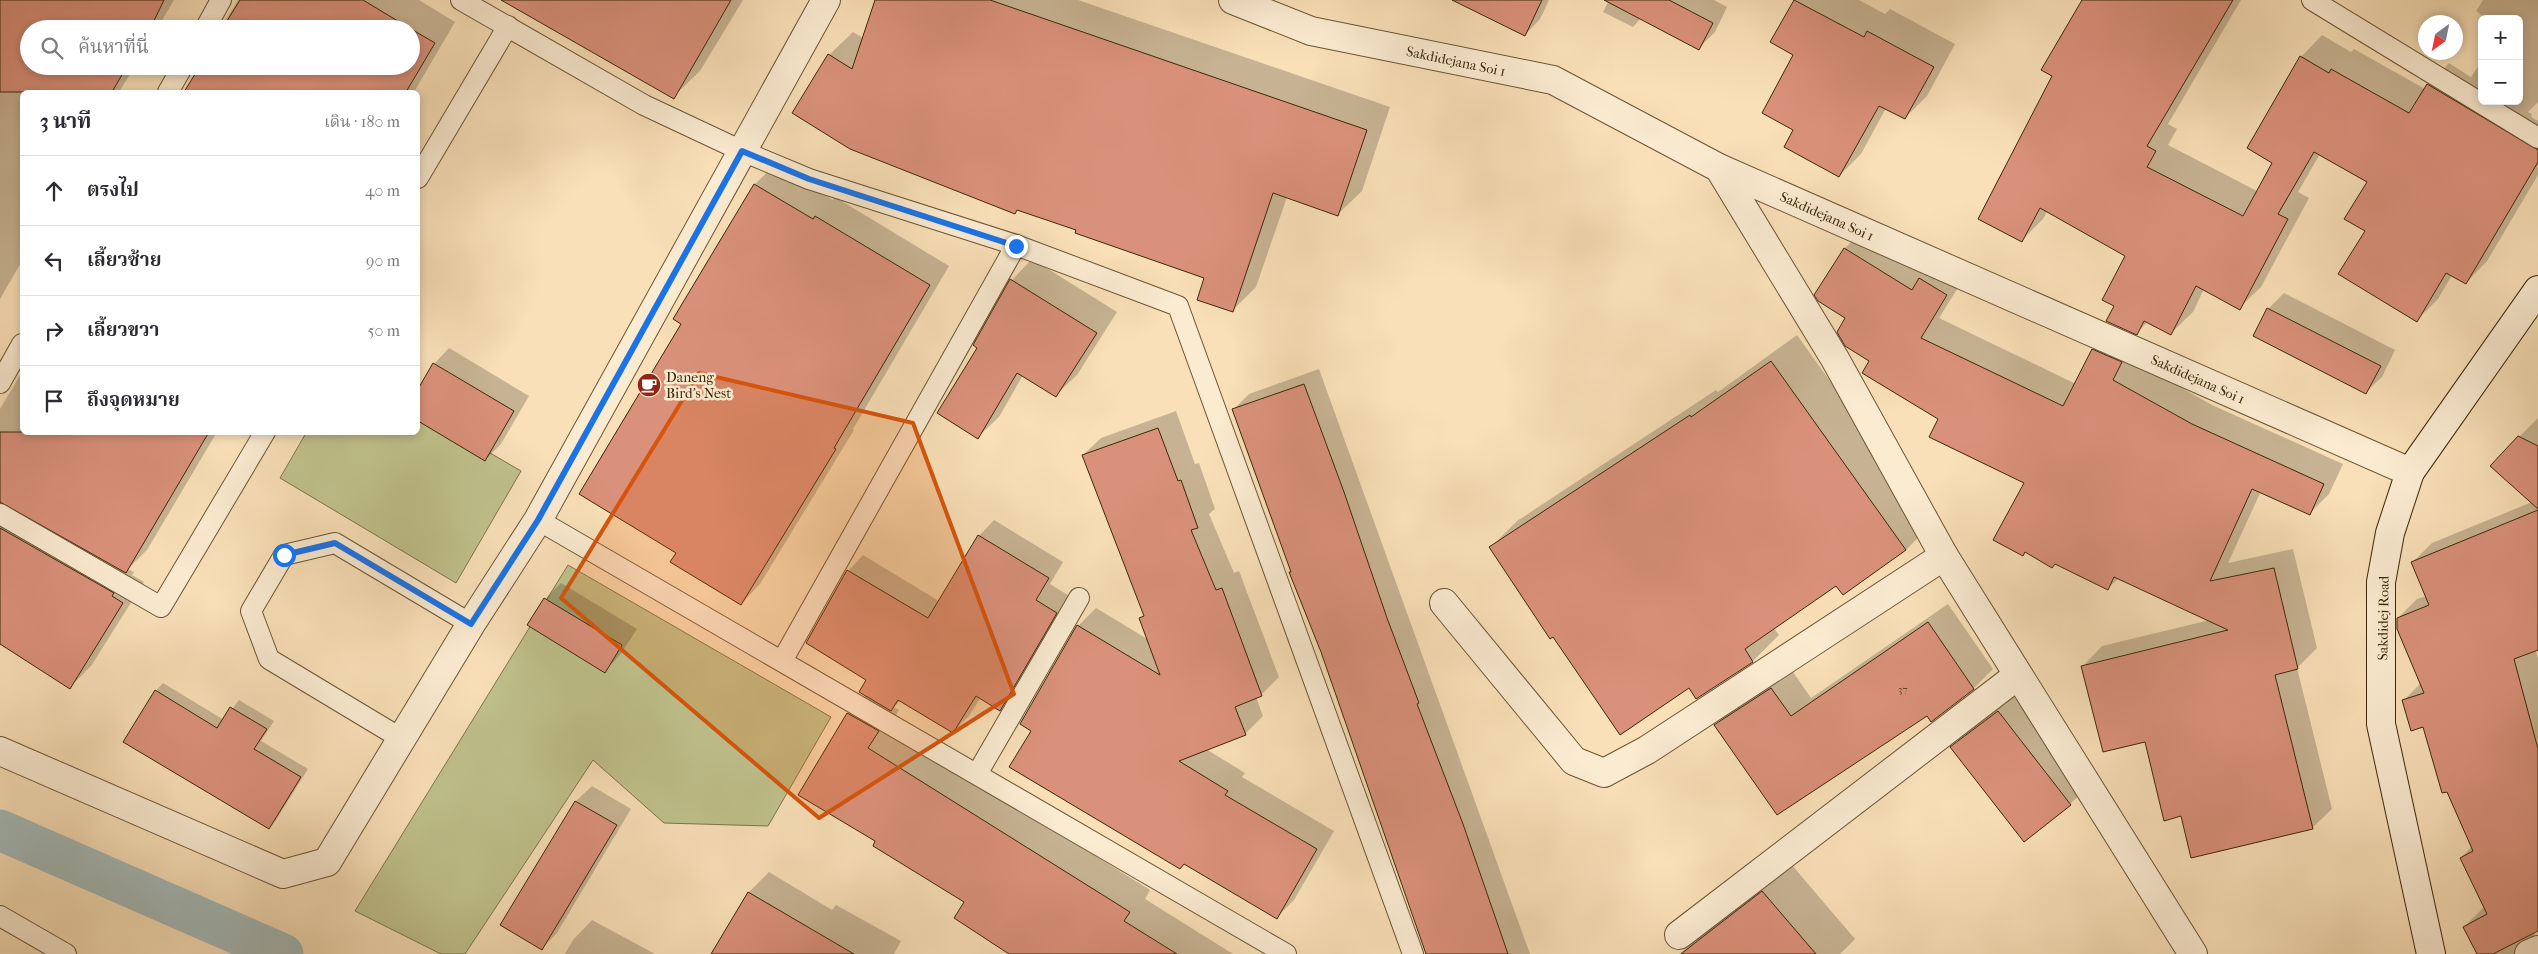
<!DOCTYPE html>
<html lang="th">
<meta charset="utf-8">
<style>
body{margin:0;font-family:"IM FELL French Canon","Noto Serif Thai",serif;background:#f7f7f7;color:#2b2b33}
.controls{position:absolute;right:15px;top:15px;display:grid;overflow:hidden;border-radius:8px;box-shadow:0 2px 8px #0003}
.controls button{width:45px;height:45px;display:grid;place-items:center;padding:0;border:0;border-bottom:1px solid #e1e1e2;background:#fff;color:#2b2b33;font:25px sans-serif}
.compass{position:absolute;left:2418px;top:15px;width:45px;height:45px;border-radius:50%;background:#fff;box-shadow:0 2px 8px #0003;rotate:213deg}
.stop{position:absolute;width:15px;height:15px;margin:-11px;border:4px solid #1a73e8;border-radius:50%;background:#fff}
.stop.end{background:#1a73e8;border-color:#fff;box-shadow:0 1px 5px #0008}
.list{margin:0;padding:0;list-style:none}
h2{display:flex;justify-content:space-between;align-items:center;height:65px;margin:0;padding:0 20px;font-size:21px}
h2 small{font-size:16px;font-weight:400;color:#7c7c81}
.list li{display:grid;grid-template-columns:32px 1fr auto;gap:15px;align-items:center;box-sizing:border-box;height:70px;padding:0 20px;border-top:1px solid #e1e1e2}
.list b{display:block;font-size:19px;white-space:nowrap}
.list em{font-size:16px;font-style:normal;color:#7c7c81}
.icon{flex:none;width:28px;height:28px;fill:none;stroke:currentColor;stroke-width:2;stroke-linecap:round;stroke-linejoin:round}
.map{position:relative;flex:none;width:2538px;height:954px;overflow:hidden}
.search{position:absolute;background:#fff;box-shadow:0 2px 8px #0003;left:20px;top:20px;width:400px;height:55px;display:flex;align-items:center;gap:12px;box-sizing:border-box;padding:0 18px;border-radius:28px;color:#7c7c81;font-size:19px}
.panel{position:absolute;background:#fff;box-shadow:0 2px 8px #0003;left:20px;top:90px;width:400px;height:345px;border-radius:8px}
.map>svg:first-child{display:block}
</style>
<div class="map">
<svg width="2538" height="954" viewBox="0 0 2538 954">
<rect width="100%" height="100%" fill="#f9e0b8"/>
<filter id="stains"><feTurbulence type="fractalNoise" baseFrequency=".004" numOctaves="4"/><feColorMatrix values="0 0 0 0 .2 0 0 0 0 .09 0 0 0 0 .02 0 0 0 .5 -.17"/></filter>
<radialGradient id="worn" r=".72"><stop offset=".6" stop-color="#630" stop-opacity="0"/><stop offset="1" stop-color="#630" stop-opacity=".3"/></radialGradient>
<!-- green -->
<g fill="#c0c28d" stroke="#7e744a">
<path d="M 418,411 L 521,471 L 456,583 L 280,478 L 306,433 L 418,432 Z"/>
<path d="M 568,565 L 831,717 L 768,826 L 664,823 L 593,760 L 465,954 L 441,954 L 355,911 Z"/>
</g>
<!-- shadow -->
<g fill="#0003">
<path d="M 0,0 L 174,0 L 157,29 L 29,29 L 29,66 L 135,66 L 119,92 L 22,92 L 22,261 L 0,299 Z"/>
<path d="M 238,0 L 419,0 L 455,22 L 414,92 L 186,92 L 202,66 L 411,66 L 411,29 L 220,29 Z"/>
<path d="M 504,0 L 743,0 L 700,71 L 673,97 Z"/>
<path d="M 877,0 L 1078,0 L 1390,107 L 1362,191 L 1338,214 L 1287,197 L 1256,287 L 1233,310 L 1206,277 L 1078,229 L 1018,209 L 1015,212 L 829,55 L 853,32 L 863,38 Z"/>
<path d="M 1498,0 L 1549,0 L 1540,19 L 1525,35 Z"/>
<path d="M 1609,0 L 1714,0 L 1727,7 L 1715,32 L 1699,48 L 1641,18 L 1633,27 L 1603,12 Z"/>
<path d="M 1795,0 L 1859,0 L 1885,14 L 1890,9 L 1955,44 L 1927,96 L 1905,118 L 1886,108 L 1861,154 L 1839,176 L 1795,130 L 1795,54 L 1772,42 Z"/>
<path d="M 2084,0 L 2241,0 L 2168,124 L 2177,129 L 2168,145 L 2257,191 L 2274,162 L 2301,57 L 2322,35 L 2351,52 L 2354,49 L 2425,89 L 2449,63 L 2471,77 L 2482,61 L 2482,101 L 2519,101 L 2519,19 L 2487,19 L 2476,11 L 2483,0 L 2538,0 L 2538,102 L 2528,112 L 2532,114 L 2531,117 L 2538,121 L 2538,175 L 2487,261 L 2466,283 L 2452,275 L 2438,299 L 2417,320 L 2366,231 L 2369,182 L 2320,154 L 2298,192 L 2309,198 L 2261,287 L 2239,308 L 2204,289 L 2193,312 L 2171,333 L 2148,322 L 2136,333 L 2116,305 L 2127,255 L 2048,210 L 2043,219 L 2022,240 L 2053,76 Z"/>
<path d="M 775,165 L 833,200 L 835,197 L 949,266 L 853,429 L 854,430 L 760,584 L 741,604 L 678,552 L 683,324 L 674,318 L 755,184 Z"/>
<path d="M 1865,229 L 1966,275 L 1939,318 L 2076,384 L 2093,350 L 2112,330 L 2132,360 L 2212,405 L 2343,464 L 2329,494 L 2310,513 L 2261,491 L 2228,563 L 2293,549 L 2317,648 L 2297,668 L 2332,809 L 2312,828 L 2182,815 L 2146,740 L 2083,666 L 2102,646 L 2210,620 L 2119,578 L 2107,589 L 2056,563 L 2026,551 L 2023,554 L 2026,483 L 1940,418 L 1871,360 L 1847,317 L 1816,295 L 1845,248 Z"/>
<path d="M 1032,259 L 1117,312 L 1077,375 L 1056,395 L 1023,375 L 999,417 L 978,437 L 979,347 L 975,345 L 1012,280 Z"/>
<path d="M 2284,293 L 2395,350 L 2382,377 L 2366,392 L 2268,309 Z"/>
<path d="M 1797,335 L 1932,523 L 1906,550 L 1843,593 L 1837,584 L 1774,628 L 1779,635 L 1753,661 L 1697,697 L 1689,686 L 1491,547 L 1517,521 L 1716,390 L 1718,392 Z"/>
<path d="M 449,348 L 529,396 L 501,444 L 485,460 L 418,419 L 418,392 L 434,364 Z"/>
<path d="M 1319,369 L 1530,954 L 1429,954 L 1309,617 L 1307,618 L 1290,573 L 1292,571 L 1233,410 L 1249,394 Z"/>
<path d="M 22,372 L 22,432 L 217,432 L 147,550 L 128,569 L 134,572 L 132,575 L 144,582 L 91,666 L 70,687 L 0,643 L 0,409 Z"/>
<path d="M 1176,411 L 1195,464 L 1199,463 L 1215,509 L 1209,514 L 1234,573 L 1239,571 L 1279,677 L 1261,695 L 1256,697 L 1263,716 L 1245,734 L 1206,749 L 1245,773 L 1242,777 L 1334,831 L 1294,900 L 1277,917 L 1032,730 L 1078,626 L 1096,608 L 1149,640 L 1141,618 L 1145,614 L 1083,455 L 1101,438 Z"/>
<path d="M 2538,418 L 2538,649 L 2536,651 L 2538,659 L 2538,929 L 2534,932 L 2538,954 L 2479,954 L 2464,927 L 2484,907 L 2461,858 L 2472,846 L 2424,726 L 2403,701 L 2421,683 L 2398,618 L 2417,599 L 2426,596 L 2412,563 L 2432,543 L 2532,502 L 2519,437 Z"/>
<path d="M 994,520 L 1063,562 L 1050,584 L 1071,597 L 1015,694 L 1000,709 L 981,697 L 969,716 L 953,732 L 901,700 L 894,707 L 899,710 L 889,727 L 1150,890 L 1145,899 L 1233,954 L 1011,954 L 966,902 L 877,841 L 848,714 L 866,695 L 868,679 L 848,571 L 863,555 L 939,601 L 979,536 Z"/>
<path d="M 561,583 L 637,629 L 620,655 L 605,671 L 529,625 L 545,599 Z"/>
<path d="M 1948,604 L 1993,669 L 1974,688 L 1932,720 L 1927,714 L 1716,725 L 1735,706 L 1791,669 L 1811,698 Z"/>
<path d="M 163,683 L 224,720 L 239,700 L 274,721 L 261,741 L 308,769 L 276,820 L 269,828 L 156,691 Z"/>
<path d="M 2014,697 L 2086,789 L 2070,804 L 1952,747 L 1968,731 Z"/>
<path d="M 592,786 L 631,809 L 557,933 L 542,948 L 502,925 L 576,801 Z"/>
<path d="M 1791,864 L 1855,939 L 1840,954 L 1679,954 Z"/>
<path d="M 769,872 L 832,910 L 836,905 L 901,941 L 894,954 L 712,954 L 749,892 Z"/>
<path d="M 592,920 L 655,954 L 565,954 L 573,940 Z"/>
</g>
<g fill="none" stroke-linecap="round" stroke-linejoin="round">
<!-- canal -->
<path stroke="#a3bab9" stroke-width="41" d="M 0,830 L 283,954"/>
</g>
<!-- building -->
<g fill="#da917b" stroke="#3d2707">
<path d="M 0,0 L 164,0 L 150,29 L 29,29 L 29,66 L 127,66 L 112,92 L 0,92 Z"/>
<path d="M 240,0 L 363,0 L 411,29 L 222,29 Z"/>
<path d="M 501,0 L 731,0 L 674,99 Z"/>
<path d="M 875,0 L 990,0 L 1367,130 L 1338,216 L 1273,193 L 1233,312 L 1197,300 L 1204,278 L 1075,233 L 1076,230 L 1017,210 L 1015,214 L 850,149 L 792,113 L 828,54 L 852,69 Z"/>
<path d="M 1452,0 L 1542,0 L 1525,36 Z"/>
<path d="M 1604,0 L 1669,0 L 1713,23 L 1699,50 Z"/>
<path d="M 1794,0 L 1864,37 L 1867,31 L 1934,67 L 1905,119 L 1879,106 L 1839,177 L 1784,147 L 1793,130 L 1762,113 L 1793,55 L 1770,42 Z"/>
<path d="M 2082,0 L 2233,0 L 2147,146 L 2156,151 L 2147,167 L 2243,216 L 2272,163 L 2247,148 L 2300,56 L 2329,73 L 2331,69 L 2409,113 L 2427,84 L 2538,150 L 2538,162 L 2466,284 L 2446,273 L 2417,322 L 2338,274 L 2365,231 L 2344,219 L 2367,182 L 2314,152 L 2278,214 L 2288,219 L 2240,310 L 2196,286 L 2171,335 L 2144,321 L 2137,335 L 2106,321 L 2114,306 L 2102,300 L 2125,256 L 2040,208 L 2022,242 L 1978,219 L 2052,76 L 2041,70 Z"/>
<path d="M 411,29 L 435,43 L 406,92 L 184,92 L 200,66 L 411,66 Z"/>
<path d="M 754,184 L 813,219 L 815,216 L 930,285 L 834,448 L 836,449 L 741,605 L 670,562 L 676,553 L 579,494 L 681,324 L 673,319 Z"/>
<path d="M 1844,248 L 1912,290 L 1919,278 L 1947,295 L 1921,338 L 2063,406 L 2092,349 L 2122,362 L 2113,380 L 2192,424 L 2324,484 L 2310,515 L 2252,489 L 2210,581 L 2274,568 L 2298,669 L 2275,675 L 2313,829 L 2191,858 L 2181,816 L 2164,821 L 2145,742 L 2103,752 L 2081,666 L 2228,630 L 2114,577 L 2108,590 L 2055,564 L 2052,568 L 2025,552 L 2023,556 L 1993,540 L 2024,483 L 1929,437 L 1938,419 L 1862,373 L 1869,361 L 1845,346 L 1837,332 L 1845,318 L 1818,301 L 1814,295 Z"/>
<path d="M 1010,279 L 1097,333 L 1056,397 L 1017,373 L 978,439 L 937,413 L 977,348 L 973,345 Z"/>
<path d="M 2267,308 L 2381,366 L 2366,394 L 2253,336 Z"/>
<path d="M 1771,361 L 1906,550 L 1843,595 L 1836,586 L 1745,649 L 1753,662 L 1696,699 L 1689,688 L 1620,735 L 1553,637 L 1550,639 L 1489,547 L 1690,415 L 1691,417 Z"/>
<path d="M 433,363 L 514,411 L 485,461 L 418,421 L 418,389 Z"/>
<path d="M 1304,384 L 1344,492 L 1387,618 L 1419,703 L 1417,704 L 1463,824 L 1508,954 L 1426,954 L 1321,652 L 1289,572 L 1291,572 L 1232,409 Z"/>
<path d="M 1158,428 L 1178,481 L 1181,480 L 1198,528 L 1191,530 L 1216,590 L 1222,588 L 1262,696 L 1235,707 L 1246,735 L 1179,761 L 1228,791 L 1225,795 L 1317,849 L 1277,919 L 1184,864 L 1180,869 L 1009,767 L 1031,731 L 1020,724 L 1077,625 L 1160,675 L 1139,618 L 1144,616 L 1082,455 Z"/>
<path d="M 0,432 L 209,432 L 126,573 L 0,502 Z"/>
<path d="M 2518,436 L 2538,446 L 2538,509 L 2490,466 Z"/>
<path d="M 2538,510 L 2538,650 L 2514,659 L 2538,749 L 2538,931 L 2493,954 L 2477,954 L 2463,927 L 2487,914 L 2460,858 L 2473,851 L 2447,792 L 2442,793 L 2423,727 L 2411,731 L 2402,700 L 2424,693 L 2397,629 L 2397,618 L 2429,605 L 2411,562 Z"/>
<path d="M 0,528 L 114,593 L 112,596 L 123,603 L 70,689 L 0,644 Z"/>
<path d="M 978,535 L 1049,578 L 1036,600 L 1057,613 L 1000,711 L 976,696 L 953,733 L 898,700 L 891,711 L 859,692 L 866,680 L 806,643 L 847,570 L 928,618 Z"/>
<path d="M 544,598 L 622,645 L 605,673 L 527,625 Z"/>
<path d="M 1928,622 L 1974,689 L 1931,722 L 1927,716 L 1777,815 L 1714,725 L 1771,688 L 1791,716 Z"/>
<path d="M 155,690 L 217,728 L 230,707 L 267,729 L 254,749 L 301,777 L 269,829 L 123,742 Z"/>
<path d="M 1998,711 L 2071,805 L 2024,842 L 1950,747 Z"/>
<path d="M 847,713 L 879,731 L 868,748 L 1130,912 L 1124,921 L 1177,954 L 1009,954 L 954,918 L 964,902 L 873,846 L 875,841 L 798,795 Z"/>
<path d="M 575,801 L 617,825 L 542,950 L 500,925 Z"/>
<path d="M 1762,891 L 1816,954 L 1681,954 L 1700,939 Z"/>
<path d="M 748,892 L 854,954 L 711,954 Z"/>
</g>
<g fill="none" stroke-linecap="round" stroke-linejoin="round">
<!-- service casing -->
<g stroke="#6c5533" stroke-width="22">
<g id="service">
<path d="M 461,0 L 644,105 L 742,151 L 809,179 L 1016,245 L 1178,306 L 1413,954"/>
<path d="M 2312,0 L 2538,138"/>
<path d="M 205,29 L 221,0"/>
<path d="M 168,92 L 183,66"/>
<path d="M 418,178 L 508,26"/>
<path d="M 0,383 L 22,344"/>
<path d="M 0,514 L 161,607 L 265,432"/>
<path d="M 538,520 L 1286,954"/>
<path d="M 782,661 L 1016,245"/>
<path d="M 402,739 L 269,659 L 251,611 L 284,555 L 335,543 L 471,624"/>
<path d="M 977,774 L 1079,598"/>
<path d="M 0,916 L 66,954"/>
</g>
</g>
<!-- minor casing -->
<g stroke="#6c5533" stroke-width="30">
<g id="minor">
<path d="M 1233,0 L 1311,31 L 1553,80 L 1719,168 L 2410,472"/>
<path d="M 1719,168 L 1835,359 L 1944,556 L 2193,954"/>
<path d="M 1444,603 L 1574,761 L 1604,773 L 1647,750 L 1944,556"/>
<path d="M 0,751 L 283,874 L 327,862 L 471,624 L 538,520 L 826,0"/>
<path d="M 1679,935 L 2017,676"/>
<path d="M 2529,954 L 2538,950"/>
</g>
</g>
<!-- secondary casing -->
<g stroke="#3d2707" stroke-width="30">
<path id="secondary" d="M 2431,954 L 2381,724 L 2381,582 L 2390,533 L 2410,472 L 2538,290"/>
</g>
<!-- service -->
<use href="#service" stroke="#fbebd1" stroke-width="20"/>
<!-- minor -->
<use href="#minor" stroke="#fbebd1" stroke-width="28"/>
<!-- secondary -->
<use href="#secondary" stroke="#fbebd1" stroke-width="28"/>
</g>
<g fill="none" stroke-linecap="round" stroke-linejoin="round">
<!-- route -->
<path stroke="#1a73e8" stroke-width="6" d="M 284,555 L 335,543 L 471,624 L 538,520 L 742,151 L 809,179 L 1016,246"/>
</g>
<!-- marked area -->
<path fill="#d7540c" fill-opacity="0.2" stroke="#d7540c" stroke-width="4" stroke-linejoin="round" d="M 699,373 L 913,423 L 1014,694 L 819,818 L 561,598 Z"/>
<!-- icons -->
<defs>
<g id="cafe-disc" transform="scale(1.25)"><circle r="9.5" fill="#8f2418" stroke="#fbebd1"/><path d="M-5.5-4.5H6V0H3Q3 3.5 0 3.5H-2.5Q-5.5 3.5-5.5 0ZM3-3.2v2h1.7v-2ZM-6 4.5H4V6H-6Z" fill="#fff"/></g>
</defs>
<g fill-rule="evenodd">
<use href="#cafe-disc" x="649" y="385"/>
</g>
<g text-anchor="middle" stroke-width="5" stroke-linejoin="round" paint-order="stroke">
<!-- number labels -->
<g font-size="11" fill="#644224">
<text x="1903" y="693">37</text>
</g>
<!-- street labels -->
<g font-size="14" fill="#3d2707" stroke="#fbebd1">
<text transform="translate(1456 61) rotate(12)" y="5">Sakdidejana Soi 1</text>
<text transform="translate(1827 216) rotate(24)" y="5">Sakdidejana Soi 1</text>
<text transform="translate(2198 379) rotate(24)" y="5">Sakdidejana Soi 1</text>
<text transform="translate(2383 618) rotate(-89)" y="5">Sakdidej Road</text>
</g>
<!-- poi labels -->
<g font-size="14" fill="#3d2707" stroke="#fbebd1" text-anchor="start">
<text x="666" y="382">Daneng<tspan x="666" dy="16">Bird's Nest</tspan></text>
</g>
</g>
<rect width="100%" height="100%" filter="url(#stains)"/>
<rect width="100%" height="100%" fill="url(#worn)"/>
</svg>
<div class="controls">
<button>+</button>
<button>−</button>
</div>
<svg class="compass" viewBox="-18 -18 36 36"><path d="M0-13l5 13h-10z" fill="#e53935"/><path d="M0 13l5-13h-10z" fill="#7c7c81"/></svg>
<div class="stop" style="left:284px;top:555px"></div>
<div class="stop end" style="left:1016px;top:246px"></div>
<div class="search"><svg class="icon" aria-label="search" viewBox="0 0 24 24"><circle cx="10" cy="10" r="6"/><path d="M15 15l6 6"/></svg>ค้นหาที่นี่</div>
<section class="panel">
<h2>3 นาที<small>เดิน · 180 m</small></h2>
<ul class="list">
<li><svg class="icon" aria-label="ahead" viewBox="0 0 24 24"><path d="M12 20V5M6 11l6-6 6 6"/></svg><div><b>ตรงไป</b></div><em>40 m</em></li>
<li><svg class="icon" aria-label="left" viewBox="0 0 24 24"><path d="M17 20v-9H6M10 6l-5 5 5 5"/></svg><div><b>เลี้ยวซ้าย</b></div><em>90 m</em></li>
<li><svg class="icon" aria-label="right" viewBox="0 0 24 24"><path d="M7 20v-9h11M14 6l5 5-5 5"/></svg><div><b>เลี้ยวขวา</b></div><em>50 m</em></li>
<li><svg class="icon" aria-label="arrive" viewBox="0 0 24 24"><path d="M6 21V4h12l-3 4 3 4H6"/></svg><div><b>ถึงจุดหมาย</b></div></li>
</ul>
</section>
</div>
